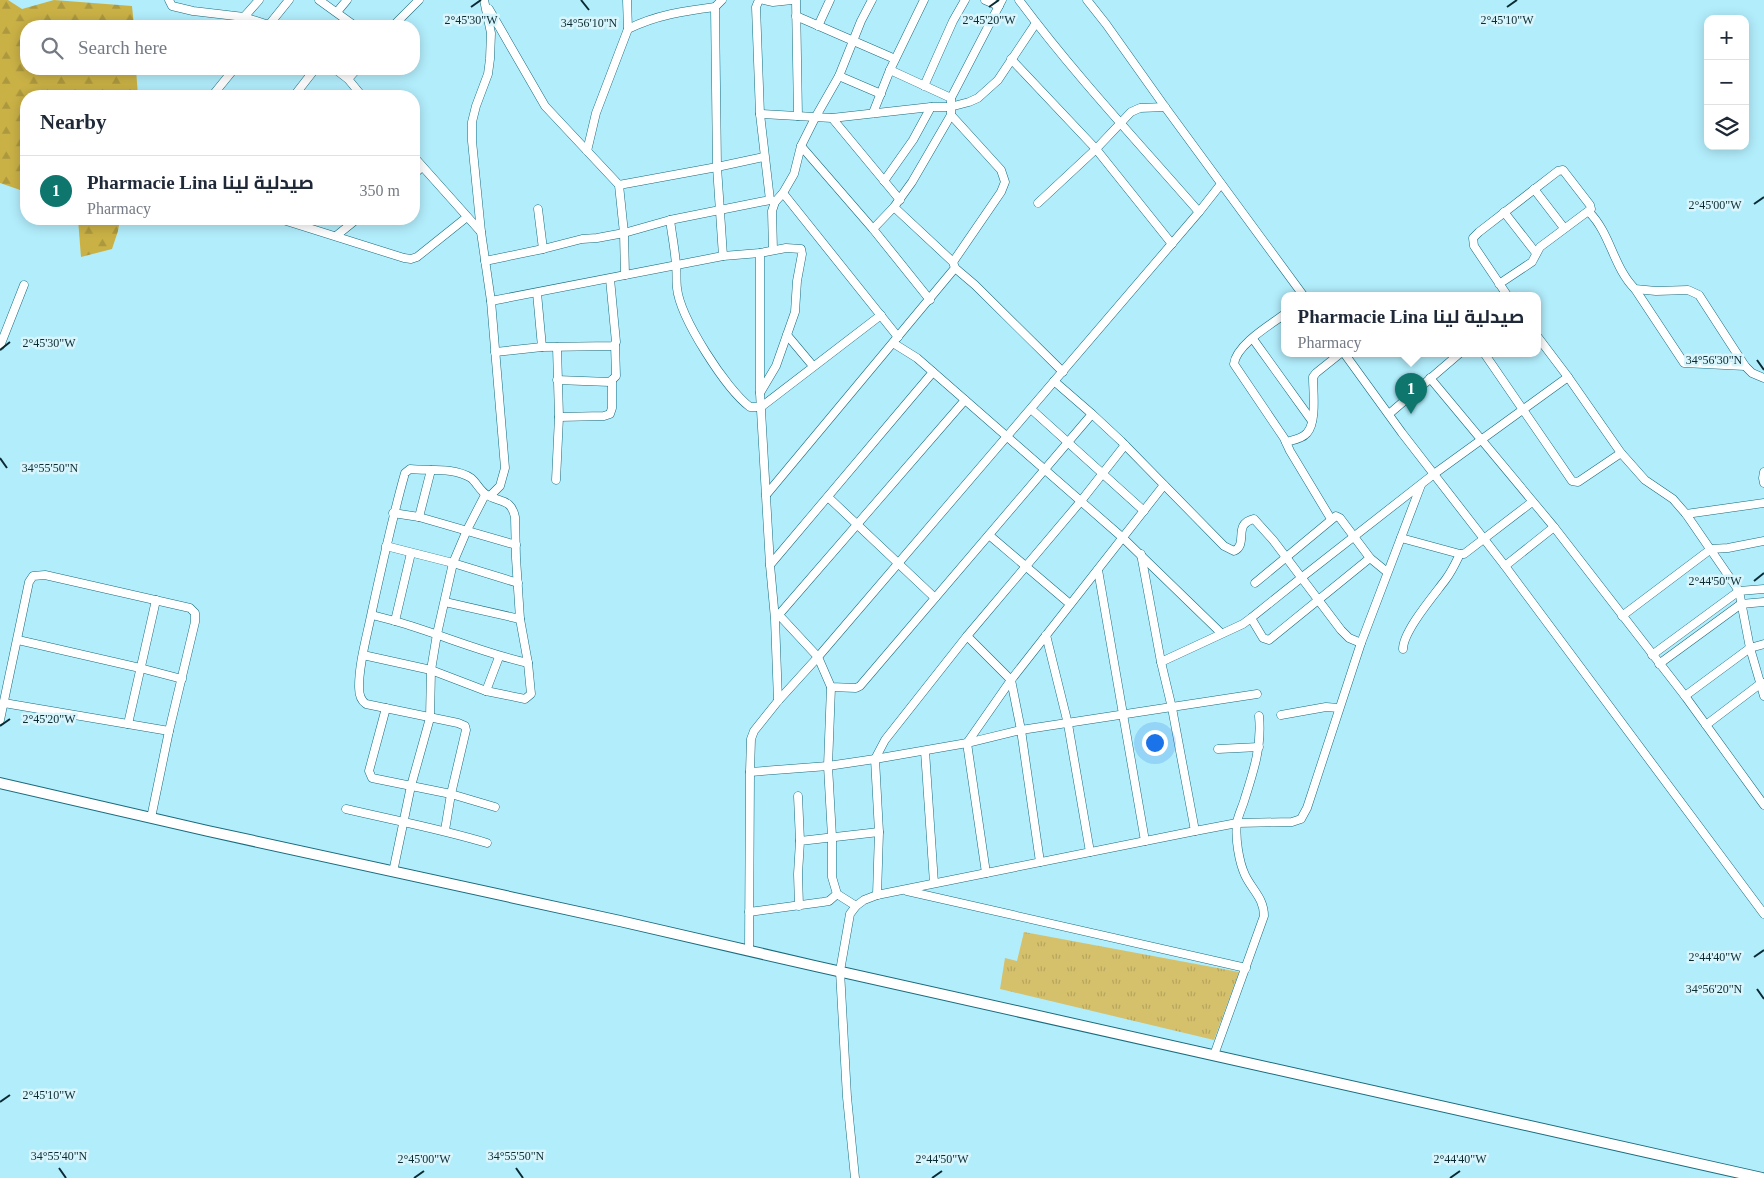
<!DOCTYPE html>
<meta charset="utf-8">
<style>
body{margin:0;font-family:"Times New Roman",Cairo,serif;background:#f6f6f7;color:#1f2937}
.controls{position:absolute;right:15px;top:15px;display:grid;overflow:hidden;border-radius:10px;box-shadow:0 2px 12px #0003}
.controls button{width:45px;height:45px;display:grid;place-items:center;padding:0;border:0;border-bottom:1px solid #e0e1e3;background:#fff;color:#1f2937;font:25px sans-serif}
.you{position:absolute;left:1154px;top:742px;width:18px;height:18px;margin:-12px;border:4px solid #fff;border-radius:50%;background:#1a73e8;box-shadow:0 0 0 8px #1a73e833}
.badge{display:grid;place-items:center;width:32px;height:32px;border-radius:50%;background:#0f766e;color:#fff;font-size:16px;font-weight:700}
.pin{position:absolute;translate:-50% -41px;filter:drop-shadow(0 1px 2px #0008)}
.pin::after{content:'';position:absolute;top:26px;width:18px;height:15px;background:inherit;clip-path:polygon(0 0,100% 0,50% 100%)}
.popup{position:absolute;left:1281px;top:292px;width:260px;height:65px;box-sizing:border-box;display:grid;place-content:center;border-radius:10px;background:#fff;filter:drop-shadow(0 1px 4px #0005);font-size:16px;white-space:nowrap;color:#747a83}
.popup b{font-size:19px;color:#1f2937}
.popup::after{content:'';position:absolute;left:50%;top:100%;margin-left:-10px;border:10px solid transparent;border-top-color:#fff}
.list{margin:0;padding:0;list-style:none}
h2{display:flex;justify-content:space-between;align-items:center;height:65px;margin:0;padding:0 20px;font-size:21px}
h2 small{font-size:16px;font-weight:400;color:#747a83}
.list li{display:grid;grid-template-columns:32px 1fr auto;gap:15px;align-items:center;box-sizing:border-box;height:70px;padding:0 20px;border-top:1px solid #e0e1e3}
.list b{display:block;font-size:19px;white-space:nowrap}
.list p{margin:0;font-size:16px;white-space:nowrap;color:#747a83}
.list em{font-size:16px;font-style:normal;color:#747a83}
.icon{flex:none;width:28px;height:28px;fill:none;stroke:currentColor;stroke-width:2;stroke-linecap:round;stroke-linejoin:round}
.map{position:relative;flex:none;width:1764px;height:1178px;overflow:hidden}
.search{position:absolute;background:#fff;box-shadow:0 2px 12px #0003;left:20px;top:20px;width:400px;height:55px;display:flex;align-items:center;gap:12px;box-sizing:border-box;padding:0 18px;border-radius:20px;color:#747a83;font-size:19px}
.panel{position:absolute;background:#fff;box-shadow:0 2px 12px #0003;left:20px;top:90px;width:400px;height:135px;border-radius:20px}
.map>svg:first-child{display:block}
</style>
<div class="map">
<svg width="1764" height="1178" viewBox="0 0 1764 1178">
<defs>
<pattern id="grass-tufts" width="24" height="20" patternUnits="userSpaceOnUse" patternTransform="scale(1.25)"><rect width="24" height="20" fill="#d5c06b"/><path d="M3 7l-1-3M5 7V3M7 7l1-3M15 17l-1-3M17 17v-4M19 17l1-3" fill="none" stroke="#b6a55d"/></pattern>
<pattern id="forest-firs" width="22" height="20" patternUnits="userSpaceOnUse" patternTransform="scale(1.25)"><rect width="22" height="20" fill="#cab146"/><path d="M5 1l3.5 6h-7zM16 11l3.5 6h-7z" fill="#ac983e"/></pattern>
</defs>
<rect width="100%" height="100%" fill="#b2edfc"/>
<!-- grass -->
<path fill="url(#grass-tufts)" d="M 1024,932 L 1239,972 L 1214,1040 L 1000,989 L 1005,958 L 1017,961 Z"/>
<!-- forest -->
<g fill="url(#forest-firs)">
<path d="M 0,0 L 8,0 L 22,9 L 54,0 L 132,6 L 134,26 L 26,26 L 26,69 L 136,69 L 138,96 L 26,96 L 26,192 L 0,183 Z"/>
<path d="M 78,219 L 120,219 L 118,231 L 112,249 L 81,257 Z"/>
</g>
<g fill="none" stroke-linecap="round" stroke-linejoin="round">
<!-- street casing -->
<g stroke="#196c7d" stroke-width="9">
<g id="street">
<path d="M 169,0 L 172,6 L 193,11 L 244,17 L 272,26"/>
<path d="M 319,0 L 355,26"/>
<path d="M 484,0 L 491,33 L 490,59 L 488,74 L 476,106 L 472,122 L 472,141 L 481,232 L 491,301 L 505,468 L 500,486 L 490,496"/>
<path d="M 627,0 L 628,29"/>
<path d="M 722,0 L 715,7 L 717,167 L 723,256"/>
<path d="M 759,0 L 756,7 L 760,114 L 770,200"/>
<path d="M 764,0 L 773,2 L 792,0"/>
<path d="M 796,0 L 798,116"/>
<path d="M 985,0 L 999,6"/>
<path d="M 1019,0 C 1074,74 1138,142 1199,212"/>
<path d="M 1087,0 L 1106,24 L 1165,107 L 1303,295"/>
<path d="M 489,9 L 545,106 L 619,185 L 624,233 L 625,275"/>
<path d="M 337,12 L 347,0"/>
<path d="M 796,16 L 895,59"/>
<path d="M 244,17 L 259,0"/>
<path d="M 268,26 L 289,0"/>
<path d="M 393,26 L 419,0"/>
<path d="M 818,26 L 830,0"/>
<path d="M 1011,59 L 1096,149 L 1172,244"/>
<path d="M 335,69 L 348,79 L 362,96"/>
<path d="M 890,70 L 951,98"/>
<path d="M 839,76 L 881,94"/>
<path d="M 348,79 L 357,69"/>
<path d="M 924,86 L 953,21 L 965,0"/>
<path d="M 212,96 L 234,69"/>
<path d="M 294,96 L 315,69"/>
<path d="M 873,113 L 890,70 L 924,0"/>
<path d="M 760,114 L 832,118 L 931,107 L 950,107 L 969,102 L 978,98 L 998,80 L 1036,23"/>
<path d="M 951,115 L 1001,170 L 1005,182 L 1001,192 L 953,262"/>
<path d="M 832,118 L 900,200"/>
<path d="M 801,146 L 873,229 L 930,300"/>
<path d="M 587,151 L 596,113 L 628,29 C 656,15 684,11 715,7"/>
<path d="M 414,157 L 481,232"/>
<path d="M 414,174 L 422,167"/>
<path d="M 884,181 L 913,140 L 931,107"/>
<path d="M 619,185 L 717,167 L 764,157"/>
<path d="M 1534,189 L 1564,228"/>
<path d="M 783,193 L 898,337"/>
<path d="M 1038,203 L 1096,149 L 1131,112 L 1140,108 L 1165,107"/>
<path d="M 538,209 L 543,249"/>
<path d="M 1504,212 L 1536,253"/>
<path d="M 1589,212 C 1611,234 1613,267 1635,289 L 1656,291 L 1688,290 L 1699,295 L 1745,366 L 1752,373 L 1764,378"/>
<path d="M 280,219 L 404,258 L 411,259 L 417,257 L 467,217"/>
<path d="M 670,220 C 672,235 675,250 676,265 C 677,273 676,281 677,288 C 680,318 726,389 750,407 L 761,407 L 881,315"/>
<path d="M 873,229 L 894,207 L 912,182 L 951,115 L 951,98 L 1002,0"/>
<path d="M 336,236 L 357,219"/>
<path d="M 773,250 L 772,211 L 775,202 L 783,193 L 794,174 L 801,146 L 815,118 L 839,76 L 861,21 L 872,0"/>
<path d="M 760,253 L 760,393 L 770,565 L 775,619 L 778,701"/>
<path d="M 485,261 L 543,249 L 582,239 L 597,238 L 624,233 L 670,220 L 770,200 L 775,202"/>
<path d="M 955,268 L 975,285 L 1063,372"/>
<path d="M 1499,284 L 1532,262 L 1540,247 L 1591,209 L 1590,205 L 1563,170 L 1558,171 L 1479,232 L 1473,238 L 1474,246 L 1507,295"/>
<path d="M 1635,289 L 1684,363 L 1745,366"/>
<path d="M 537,293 L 542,347"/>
<path d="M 491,301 L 723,256 L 760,253 L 786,248 L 801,249 L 802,254 L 797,281 L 795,312 L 776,366 L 760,393"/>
<path d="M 1285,314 C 1270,325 1236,345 1234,364 L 1284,438 L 1290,451 L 1331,519"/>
<path d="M 787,335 L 813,366"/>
<path d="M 1537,336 L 1568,377 L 1621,453 L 1645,480 L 1673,499 L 1686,514 L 1739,591 L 1750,648 L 1764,696"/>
<path d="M 1253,339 L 1312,421"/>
<path d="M 893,343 L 917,358 L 1123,538 L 1221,633"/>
<path d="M 0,346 L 24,285"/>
<path d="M 495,352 L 542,347 L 614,346 L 616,342 L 610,279"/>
<path d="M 1344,353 L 1402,433 L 1505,566 L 1764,914"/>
<path d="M 1484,353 L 1572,481 L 1578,482 L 1621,453"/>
<path d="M 1430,378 L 1554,527 L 1685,696 L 1764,805"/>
<path d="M 557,380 L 610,382 L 616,376 L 615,344"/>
<path d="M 1054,381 L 1092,414 L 1121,441 L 1224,546 L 1234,551 C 1249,544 1232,524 1254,519 L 1273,540 L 1341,630 L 1349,638 L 1361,643"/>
<path d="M 1031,409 L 1144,511"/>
<path d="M 1389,414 L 1460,353"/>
<path d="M 559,417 L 604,416 L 610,414 L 612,408 L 612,380"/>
<path d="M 1286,442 C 1293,440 1302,439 1307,433 C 1317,422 1313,391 1313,377 L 1316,373 L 1341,353"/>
<path d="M 1764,472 L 1763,478 L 1764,483"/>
<path d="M 556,480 L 559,417 L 557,347"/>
<path d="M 766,495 L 955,268 L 953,262 L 894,207"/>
<path d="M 828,497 L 935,598"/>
<path d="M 393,513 L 419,517 L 516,545"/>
<path d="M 1686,514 L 1764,503"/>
<path d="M 419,517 L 431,470"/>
<path d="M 989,535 L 1070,604"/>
<path d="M 1401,538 L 1460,554 L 1464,554 L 1532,502"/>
<path d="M 386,546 L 453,563 L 518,583"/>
<path d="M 411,553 L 395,621 C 440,634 483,653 528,663"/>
<path d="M 1141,554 L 1161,662 L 1172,708 L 1195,831"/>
<path d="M 770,565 L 933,372"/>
<path d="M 1505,566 L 1554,527"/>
<path d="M 1098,570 L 1145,841"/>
<path d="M 1255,583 L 1336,516 L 1340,518 L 1370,558"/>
<path d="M 445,602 L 520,619 L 516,558 L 515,517 C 511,498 500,503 487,495 C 480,491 477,483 471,478 C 454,467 429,471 410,469 L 405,473 C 392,519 382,565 372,611 C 367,636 359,662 359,687 C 359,693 360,700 366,704 L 458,723 L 465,726 L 466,730 L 451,794 L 445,830"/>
<path d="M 372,615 L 395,621"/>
<path d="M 779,615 L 818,657 L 831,687 L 856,688 L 860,686 L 1092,414"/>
<path d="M 1622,616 L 1711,549 L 1728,548 L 1764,541"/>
<path d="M 776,618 L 965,400"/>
<path d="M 1251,618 L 1263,638 L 1269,640 L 1370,558 L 1387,572"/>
<path d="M 1046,635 L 1068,724 L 1090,852"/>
<path d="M 967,636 L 1011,680 L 1021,730 L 1040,862"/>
<path d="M 18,640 L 140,668 L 182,679"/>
<path d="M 1403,649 C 1403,631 1435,594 1446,579 C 1452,571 1456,562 1460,554"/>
<path d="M 363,655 L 431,670 L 486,691 L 525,699 L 531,694 L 528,663 L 520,619"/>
<path d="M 1652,655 L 1739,591 L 1764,589"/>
<path d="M 1161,662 L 1243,624 L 1251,618 L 1301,578 L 1434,474 L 1568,377"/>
<path d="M 1659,664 L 1741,604 L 1764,602"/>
<path d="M 831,687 L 828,766 L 832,837 L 832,877 L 837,894 L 856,906"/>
<path d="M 486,691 L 499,657"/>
<path d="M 1685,696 L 1750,648 L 1764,644"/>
<path d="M 4,703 L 169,731"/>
<path d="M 386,708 L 369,771 L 372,778 L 451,794 L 495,807"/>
<path d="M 1281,715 L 1326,707 L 1339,708"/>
<path d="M 0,720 L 29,582 L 33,576 L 45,575 L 190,608 L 195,613 L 195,622 L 169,731 L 151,818"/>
<path d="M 128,724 L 156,600"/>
<path d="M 1706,725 L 1760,684 L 1764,683"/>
<path d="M 1218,749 L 1259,747"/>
<path d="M 925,751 L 934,883"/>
<path d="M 750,772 L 828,766 L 875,759 L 967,743 L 1021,730 L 1257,694"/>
<path d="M 798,796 L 800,841"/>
<path d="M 346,809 C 393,820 441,829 487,843"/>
<path d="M 393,872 L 411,786 L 430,718 L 431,670 L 437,634 L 453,563 L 467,530 L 485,495"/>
<path d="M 986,873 L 967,743 L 1011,680 L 1164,485"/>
<path d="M 907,891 L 1246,968"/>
<path d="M 877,895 L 879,832 L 875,759 L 885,740 L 967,636 L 1081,501 L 1125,445"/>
<path d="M 799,906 L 798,874 L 800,841 L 879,832"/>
<path d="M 749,912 L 823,902 L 829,901 L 837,894"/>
<path d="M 749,951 L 750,772 L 751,739 L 754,731 L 778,701 L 818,657 L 1199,212 L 1221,184"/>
<path d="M 1214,1055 L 1264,916 C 1264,898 1252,890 1245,875 C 1239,862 1235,838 1237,823 C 1238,815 1243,806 1245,798 C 1254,770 1262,745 1259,716"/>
<path d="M 855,1178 L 847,1097 L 840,971 L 850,914 L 856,906 L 864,900 L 877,895 L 1195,831 L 1237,823 L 1292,822 L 1301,819 L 1307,808 L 1361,643 L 1421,485"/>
</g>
</g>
<!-- secondary casing -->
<g stroke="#196c7d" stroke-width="12">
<path id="secondary" d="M 0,783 L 208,831 L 620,921 L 815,966 L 1762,1178"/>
</g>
<!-- street -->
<use href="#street" stroke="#fff" stroke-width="8"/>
<!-- secondary -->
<use href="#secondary" stroke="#fff" stroke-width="10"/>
</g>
<!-- ticks -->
<path fill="none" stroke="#0b2b33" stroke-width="2" d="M 581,0 L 589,10M 471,7 L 481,0M 989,7 L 999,0M 1507,7 L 1517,0M 1754,204 L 1764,197M 0,350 L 10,342M 1757,360 L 1764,370M 0,458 L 7,468M 1754,581 L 1764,573M 0,726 L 10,719M 1754,957 L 1764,950M 1757,989 L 1764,999M 0,1102 L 10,1095M 59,1168 L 66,1178M 516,1168 L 523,1178M 414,1178 L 424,1171M 932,1178 L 942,1171M 1450,1178 L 1460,1171"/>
<g font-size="12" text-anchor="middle" fill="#0b2b33" stroke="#d8f5fc" stroke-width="5" stroke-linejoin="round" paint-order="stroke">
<text x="1507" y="24">2°45'10"W</text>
<text x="471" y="24">2°45'30"W</text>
<text x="989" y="24">2°45'20"W</text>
<text x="589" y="27">34°56'10"N</text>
<text x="1715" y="209">2°45'00"W</text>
<text x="49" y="347">2°45'30"W</text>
<text x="1714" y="364">34°56'30"N</text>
<text x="50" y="472">34°55'50"N</text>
<text x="1715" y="585">2°44'50"W</text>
<text x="49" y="723">2°45'20"W</text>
<text x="1715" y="961">2°44'40"W</text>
<text x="1714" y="993">34°56'20"N</text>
<text x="49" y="1099">2°45'10"W</text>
<text x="59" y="1160">34°55'40"N</text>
<text x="516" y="1160">34°55'50"N</text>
<text x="424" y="1163">2°45'00"W</text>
<text x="942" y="1163">2°44'50"W</text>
<text x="1460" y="1163">2°44'40"W</text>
</g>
</svg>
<div class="controls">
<button>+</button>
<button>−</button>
<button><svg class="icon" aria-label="layers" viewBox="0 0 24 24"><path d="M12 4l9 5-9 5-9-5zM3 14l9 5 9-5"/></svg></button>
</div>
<div class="you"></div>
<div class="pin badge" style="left:1411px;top:414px">1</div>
<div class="popup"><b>Pharmacie Lina صيدلية لينا</b>Pharmacy</div>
<div class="search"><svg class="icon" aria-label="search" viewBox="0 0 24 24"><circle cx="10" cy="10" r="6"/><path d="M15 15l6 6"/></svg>Search here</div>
<section class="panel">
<h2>Nearby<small></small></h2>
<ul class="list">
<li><span class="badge">1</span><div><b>Pharmacie Lina صيدلية لينا</b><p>Pharmacy</p></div><em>350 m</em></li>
</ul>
</section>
</div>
